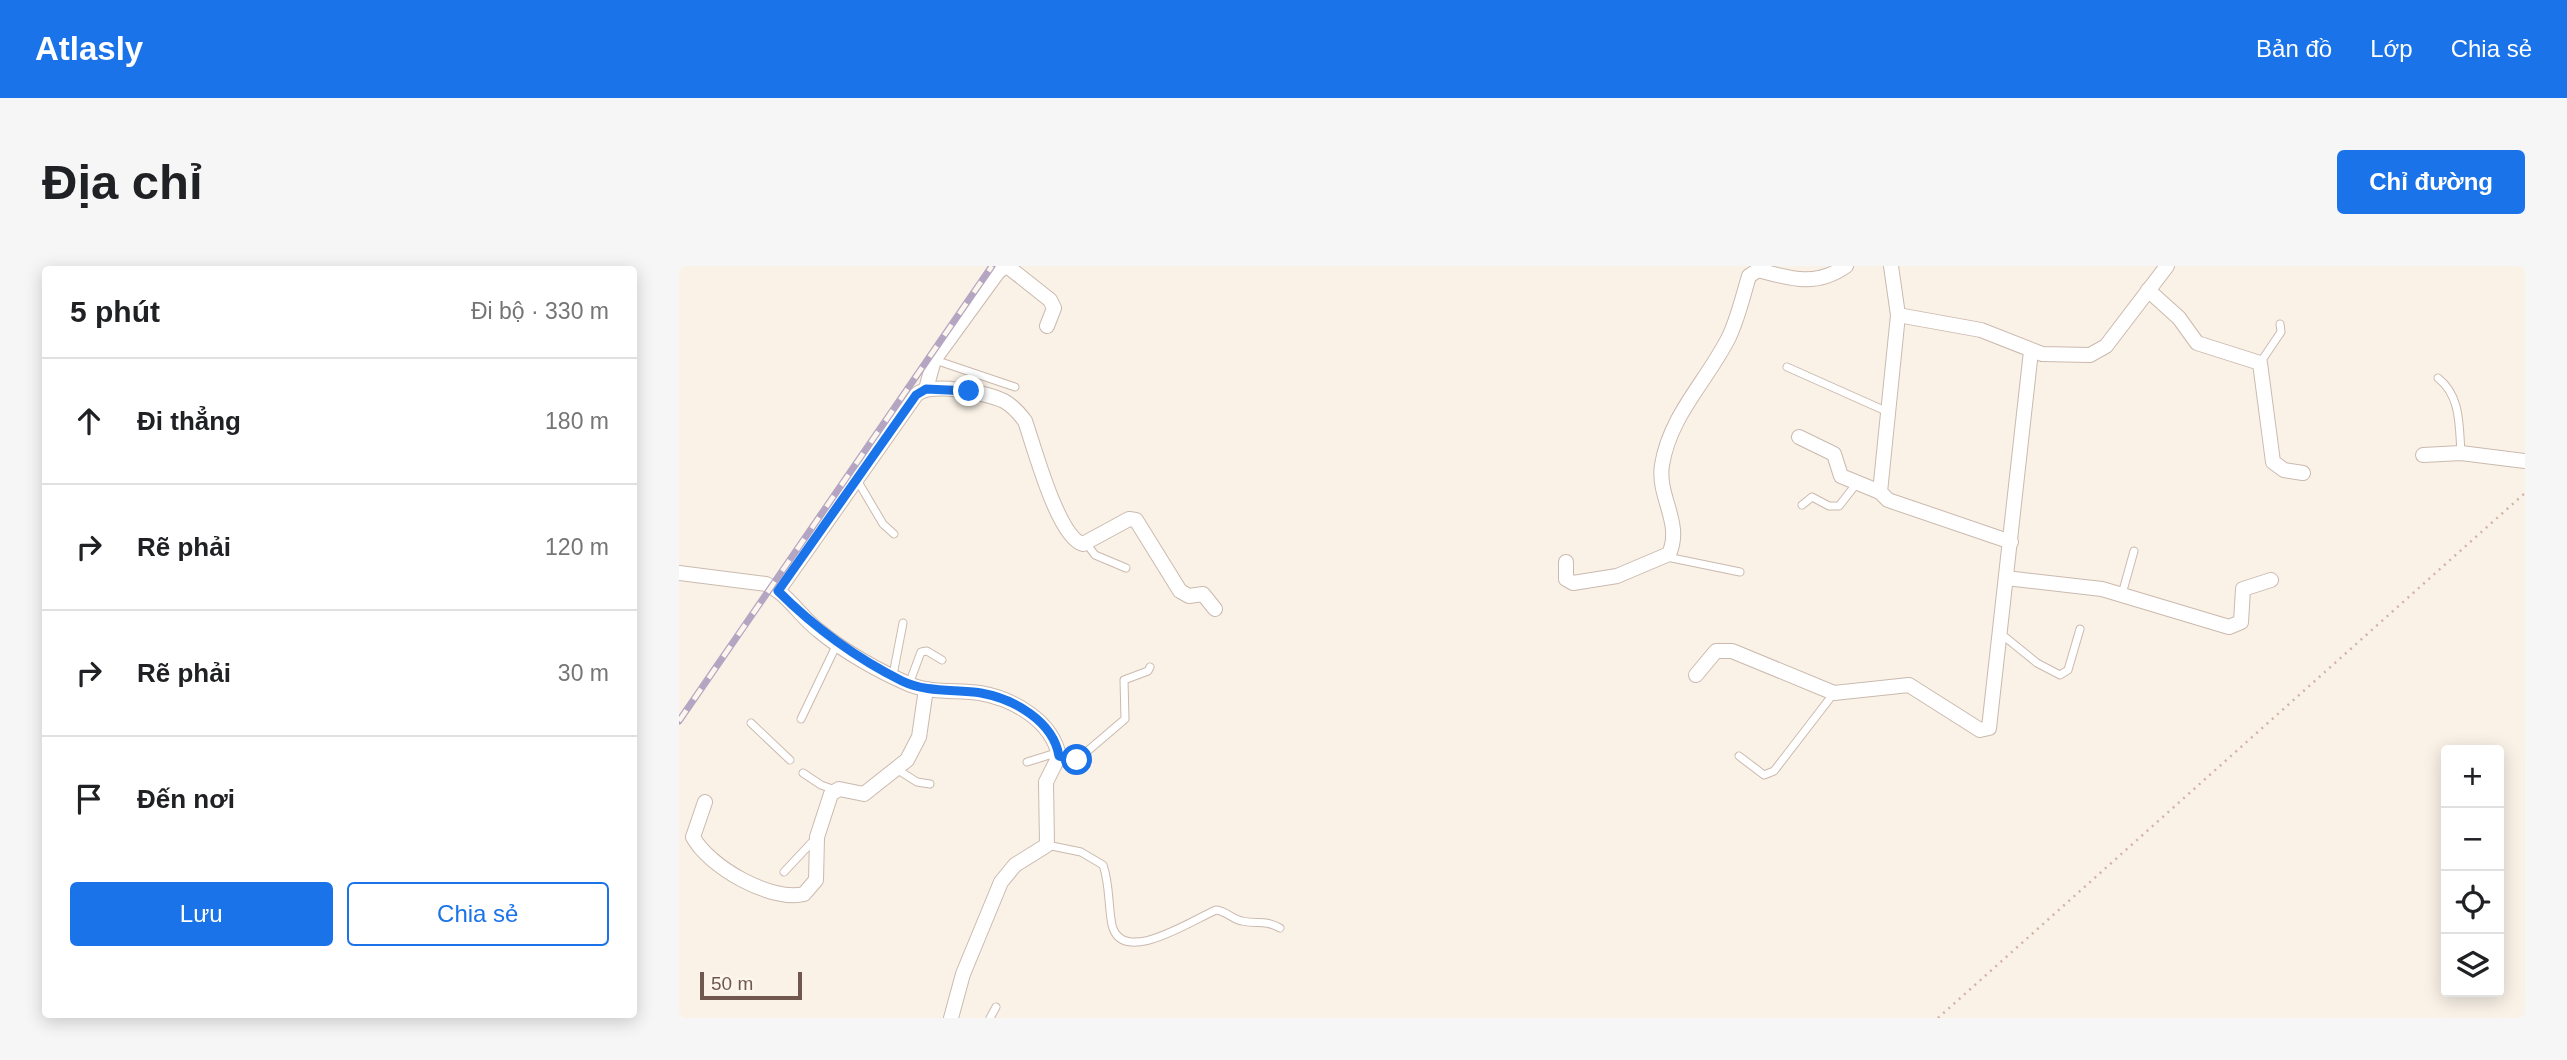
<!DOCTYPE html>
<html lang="vi">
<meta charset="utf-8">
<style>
body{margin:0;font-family:Arial,sans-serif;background:#f6f6f6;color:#202124}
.controls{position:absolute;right:21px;bottom:21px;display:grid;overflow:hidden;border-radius:7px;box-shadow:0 4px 18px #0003}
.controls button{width:63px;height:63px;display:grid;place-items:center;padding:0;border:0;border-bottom:2px solid #e0e0e0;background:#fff;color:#202124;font:35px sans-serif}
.scale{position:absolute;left:21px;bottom:18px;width:102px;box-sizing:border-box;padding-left:7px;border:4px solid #71584e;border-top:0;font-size:19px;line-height:24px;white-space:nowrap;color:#71584e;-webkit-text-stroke:5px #fdf6ed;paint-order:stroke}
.stop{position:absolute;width:21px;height:21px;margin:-16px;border:5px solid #1a73e8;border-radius:50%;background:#fff}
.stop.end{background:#1a73e8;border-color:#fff;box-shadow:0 2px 7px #0008}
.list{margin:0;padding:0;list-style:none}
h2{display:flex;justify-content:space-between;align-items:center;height:91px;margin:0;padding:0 28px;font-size:30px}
h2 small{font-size:23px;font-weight:400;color:#757577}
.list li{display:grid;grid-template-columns:46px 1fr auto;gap:21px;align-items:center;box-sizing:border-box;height:126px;padding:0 28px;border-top:2px solid #e0e0e0}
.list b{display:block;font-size:26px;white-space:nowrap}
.list em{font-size:23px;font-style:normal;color:#757577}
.actions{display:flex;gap:14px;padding:21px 28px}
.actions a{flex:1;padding:16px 0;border:2px solid #1a73e8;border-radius:7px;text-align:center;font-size:24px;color:#1a73e8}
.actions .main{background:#1a73e8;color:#fff}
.icon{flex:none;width:38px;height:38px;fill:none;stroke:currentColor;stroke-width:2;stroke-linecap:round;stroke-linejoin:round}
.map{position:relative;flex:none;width:1846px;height:752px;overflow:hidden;border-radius:7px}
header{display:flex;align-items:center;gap:42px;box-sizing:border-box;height:98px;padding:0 35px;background:#1a73e8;color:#fff}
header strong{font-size:33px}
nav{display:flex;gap:38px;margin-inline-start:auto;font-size:24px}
.intro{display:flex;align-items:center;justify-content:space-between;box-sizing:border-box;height:168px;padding:0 42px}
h1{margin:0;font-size:49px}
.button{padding:18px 32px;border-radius:7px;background:#1a73e8;color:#fff;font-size:24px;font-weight:700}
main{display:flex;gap:42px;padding:0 42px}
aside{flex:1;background:#fff;border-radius:7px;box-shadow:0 4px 18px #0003}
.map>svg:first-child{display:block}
</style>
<header>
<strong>Atlasly</strong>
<nav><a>Bản đồ</a><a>Lớp</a><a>Chia sẻ</a></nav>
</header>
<div class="intro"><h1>Địa chỉ</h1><a class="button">Chỉ đường</a></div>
<main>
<aside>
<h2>5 phút<small>Đi bộ · 330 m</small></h2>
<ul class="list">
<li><svg class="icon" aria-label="ahead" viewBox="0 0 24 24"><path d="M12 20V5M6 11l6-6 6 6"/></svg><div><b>Đi thẳng</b></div><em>180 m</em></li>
<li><svg class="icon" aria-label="right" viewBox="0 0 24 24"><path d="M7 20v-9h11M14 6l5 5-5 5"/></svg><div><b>Rẽ phải</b></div><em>120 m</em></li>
<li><svg class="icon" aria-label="right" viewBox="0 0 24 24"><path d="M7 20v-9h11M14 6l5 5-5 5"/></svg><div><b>Rẽ phải</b></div><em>30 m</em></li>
<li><svg class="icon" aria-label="arrive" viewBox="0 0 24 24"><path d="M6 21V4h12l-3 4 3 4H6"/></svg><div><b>Đến nơi</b></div></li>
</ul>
<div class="actions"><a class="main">Lưu</a><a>Chia sẻ</a></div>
</aside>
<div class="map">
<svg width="1846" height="752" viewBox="0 0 1846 752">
<rect width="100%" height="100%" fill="#faf2e7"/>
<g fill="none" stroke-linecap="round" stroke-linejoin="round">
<!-- lane casing -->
<g stroke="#cbb9ae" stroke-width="9">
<g id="lane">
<path d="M 256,94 L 336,121"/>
<path d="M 1581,97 L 1602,66 L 1601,58"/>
<path d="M 1108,101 L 1209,146"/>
<path d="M 1759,112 C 1782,130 1780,159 1782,187"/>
<path d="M 178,214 L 204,258 L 215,268"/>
<path d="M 1123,239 L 1133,231 L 1150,240 L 1160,240 L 1178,217"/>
<path d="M 407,277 L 416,289 L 447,302"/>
<path d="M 988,291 L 1061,306"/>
<path d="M 1443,328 L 1455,285"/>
<path d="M 1321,367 L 1358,397 L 1381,409 L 1389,404 L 1401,363"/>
<path d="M 214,409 L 224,357"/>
<path d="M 230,418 L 242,386 L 248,385 L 263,394"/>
<path d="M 122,453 L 158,378"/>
<path d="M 72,457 L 111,494"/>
<path d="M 380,490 L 398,494 L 446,453 L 445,414 L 469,405 L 471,401"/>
<path d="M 1060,490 L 1085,509 L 1095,505 L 1155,427"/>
<path d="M 348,496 L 380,486"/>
<path d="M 219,504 L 238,516 L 251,518"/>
<path d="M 124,507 L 142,519 L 156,524"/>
<path d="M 368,579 L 402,586 L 424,599 C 431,619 429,639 433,659 C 443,701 513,654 537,644 C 547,645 553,653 563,655 C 579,659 584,653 601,662"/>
<path d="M 105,606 L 135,574"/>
<path d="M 311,752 L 317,741"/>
</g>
</g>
<!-- street casing -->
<g stroke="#cbb9ae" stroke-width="16">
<g id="street">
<path d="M 328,0 L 371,34 L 375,42 L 368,60"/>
<path d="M 1212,0 L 1219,49 L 1201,226 L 1209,234 L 1332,276"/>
<path d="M 1469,24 L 1500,52 L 1518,77 L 1581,97 L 1594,196 L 1605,204 L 1624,207"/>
<path d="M 1219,49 L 1302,64 L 1363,88 L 1411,89 L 1427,80 L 1488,0"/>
<path d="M 247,123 L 255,94 L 319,6 L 327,0"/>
<path d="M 1120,171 L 1155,188 L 1162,210 L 1201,226"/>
<path d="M 1744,189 L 1782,187 L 1846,195"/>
<path d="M 887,296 L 887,313 L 894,317 L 938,310 L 990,288 C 1004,257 978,231 983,199 C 991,149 1028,115 1050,71 C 1059,52 1064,30 1070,10 L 1079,4 C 1112,13 1137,21 1167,0"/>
<path d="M 0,307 L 87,318 C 108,327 121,350 139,364 C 164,385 201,406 232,419 C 253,427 278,424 301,427 C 335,433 373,455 380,490 L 367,516 L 368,579 L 336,599 L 322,616 L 284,708 L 272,752"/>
<path d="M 1327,312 L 1423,323 L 1550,361 L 1562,356 L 1564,323 L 1592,314"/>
<path d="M 99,325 L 237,129 C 251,115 308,127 325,135 C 334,140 340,147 346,155 C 355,180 379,272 404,278 L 450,253 L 457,254 L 501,325 L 510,330 L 524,328 L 536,343"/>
<path d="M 1017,409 L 1037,385 L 1053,385 L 1155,427 L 1230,419 L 1301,464 L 1310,462 L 1352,85"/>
<path d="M 26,536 L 14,571 C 30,601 92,636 125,628 L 137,614 L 138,571 L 152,528 L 160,523 L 185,528 L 228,494 L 240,471 L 247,423"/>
</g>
</g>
<!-- path -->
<path stroke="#d2b3a4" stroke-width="2.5" stroke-dasharray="2 5" stroke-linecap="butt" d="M 1259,752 L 1846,227"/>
<!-- lane -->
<use href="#lane" stroke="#fff" stroke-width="7"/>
<!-- street -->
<use href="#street" stroke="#fff" stroke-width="14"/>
<!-- rail casing -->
<g stroke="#b4a6c3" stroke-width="7">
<path id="rail" d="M 0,455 L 313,0"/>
</g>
<!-- rail -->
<use href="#rail" stroke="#fdf6ed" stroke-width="4.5" stroke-dasharray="13" stroke-linecap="butt"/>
</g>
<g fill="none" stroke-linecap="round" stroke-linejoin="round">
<!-- route -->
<path stroke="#1a73e8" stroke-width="9" d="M 290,125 L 247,123 L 237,129 L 99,325 C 137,363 175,391 223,415 C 248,427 276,423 302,427 C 335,433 374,455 380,490 L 398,494"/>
</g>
</svg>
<div class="controls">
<button>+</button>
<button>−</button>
<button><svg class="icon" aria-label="locate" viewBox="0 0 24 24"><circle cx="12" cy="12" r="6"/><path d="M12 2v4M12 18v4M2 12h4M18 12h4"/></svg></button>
<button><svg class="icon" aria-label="layers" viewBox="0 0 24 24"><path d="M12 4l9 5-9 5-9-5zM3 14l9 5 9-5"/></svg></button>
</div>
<div class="scale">50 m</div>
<div class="stop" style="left:398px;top:494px"></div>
<div class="stop end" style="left:290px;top:125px"></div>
</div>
</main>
